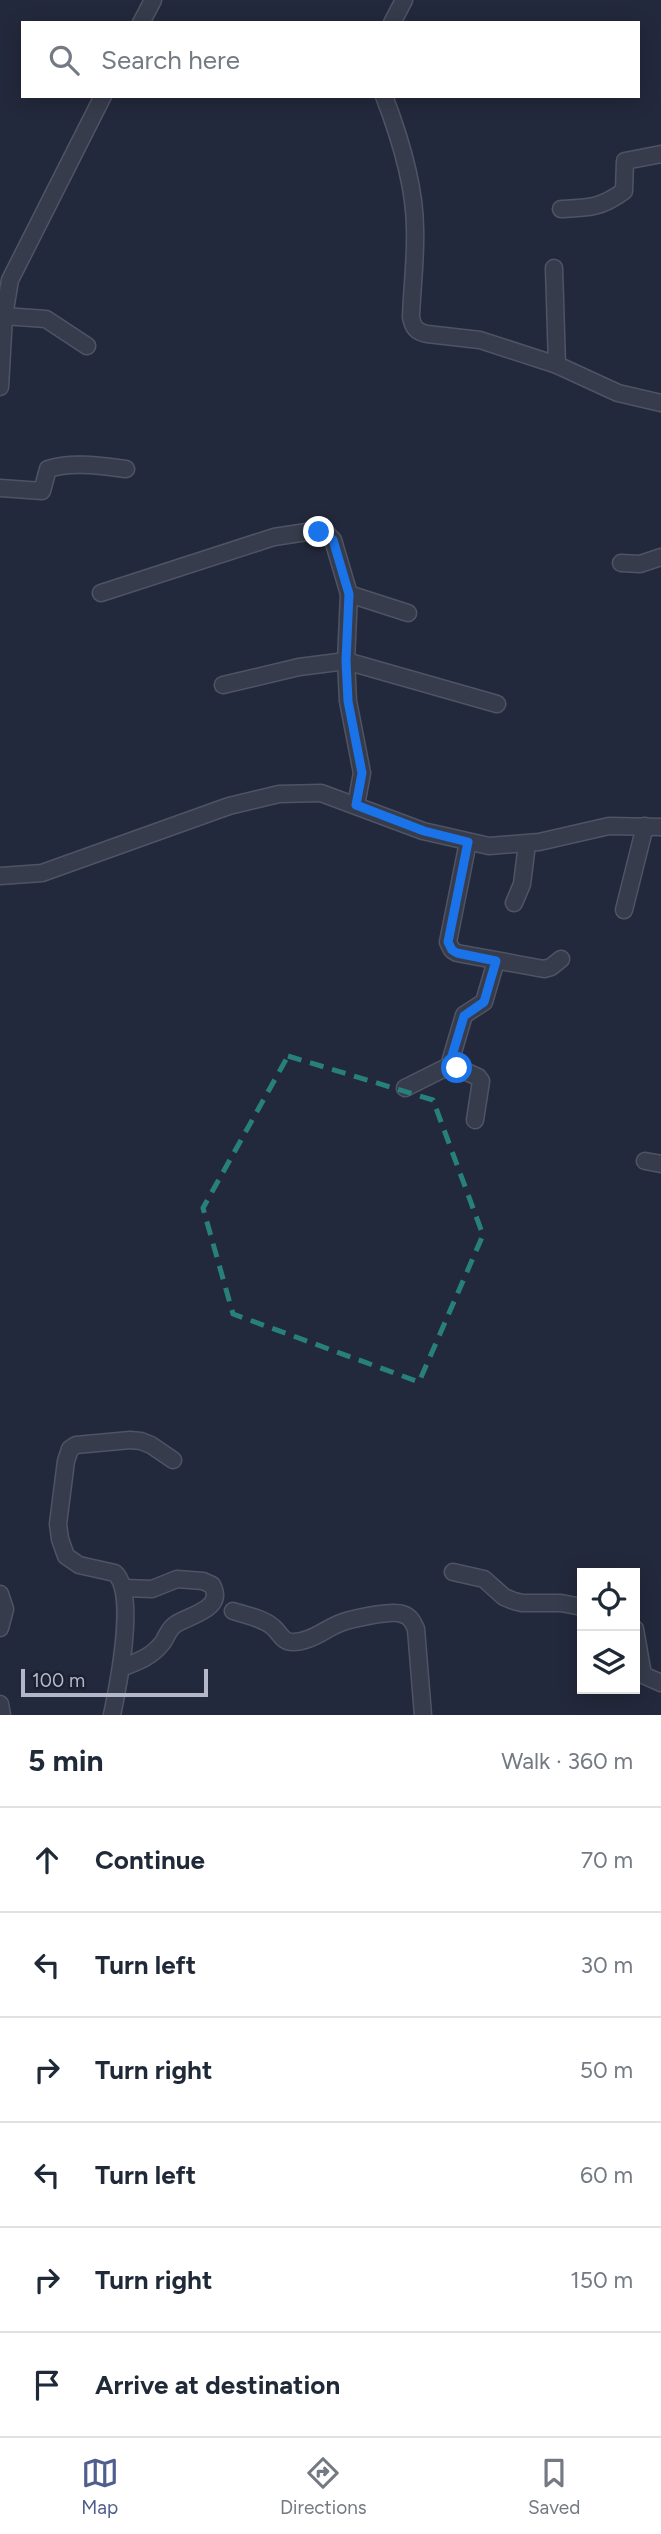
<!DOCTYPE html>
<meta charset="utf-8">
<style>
body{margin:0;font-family:Figtree,sans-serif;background:#f6f6f7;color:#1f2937}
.controls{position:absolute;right:21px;bottom:21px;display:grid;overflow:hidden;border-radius:0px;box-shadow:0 4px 18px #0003}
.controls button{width:63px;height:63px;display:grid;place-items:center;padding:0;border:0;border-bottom:2px solid #e0e1e3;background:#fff;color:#1f2937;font:35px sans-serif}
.scale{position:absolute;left:21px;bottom:18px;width:187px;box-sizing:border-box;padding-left:7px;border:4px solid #b3b7c8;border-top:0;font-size:19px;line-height:24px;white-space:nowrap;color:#b3b7c8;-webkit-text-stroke:5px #1c2131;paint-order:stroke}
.stop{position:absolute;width:21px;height:21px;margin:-16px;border:5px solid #1a73e8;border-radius:50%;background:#fff}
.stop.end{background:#1a73e8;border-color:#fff;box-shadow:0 2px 7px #0008}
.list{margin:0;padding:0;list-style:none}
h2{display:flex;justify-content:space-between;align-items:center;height:91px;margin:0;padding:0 28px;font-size:30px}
h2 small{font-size:23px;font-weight:400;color:#747a83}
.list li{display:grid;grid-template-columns:46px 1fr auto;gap:21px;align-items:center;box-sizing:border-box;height:105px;padding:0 28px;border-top:2px solid #e0e1e3}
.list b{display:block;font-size:26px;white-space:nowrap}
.list em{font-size:23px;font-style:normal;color:#747a83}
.icon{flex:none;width:38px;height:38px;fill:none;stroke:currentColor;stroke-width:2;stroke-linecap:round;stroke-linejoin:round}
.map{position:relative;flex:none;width:661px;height:1715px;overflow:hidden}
.search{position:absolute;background:#fff;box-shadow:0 4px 18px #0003;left:21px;right:21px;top:21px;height:77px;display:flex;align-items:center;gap:18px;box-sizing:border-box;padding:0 24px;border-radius:0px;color:#747a83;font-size:26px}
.sheet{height:721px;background:#fff}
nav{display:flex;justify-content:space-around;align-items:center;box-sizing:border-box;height:98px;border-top:2px solid #e0e1e3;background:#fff;font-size:19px;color:#747a83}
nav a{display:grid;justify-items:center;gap:4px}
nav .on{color:#4f5e8d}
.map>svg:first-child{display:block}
</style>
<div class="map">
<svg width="661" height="1715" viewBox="0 0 661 1715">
<rect width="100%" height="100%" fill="#23293c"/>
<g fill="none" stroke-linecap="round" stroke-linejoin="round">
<!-- minor casing -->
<g stroke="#4f5464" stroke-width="19">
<g id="minor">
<path d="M 141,23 L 153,0"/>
<path d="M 392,23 L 404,0"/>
<path d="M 384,96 C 399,135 415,187 415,229 C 416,258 412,288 411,317 C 413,328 417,332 427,334 L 480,340 L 557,365 L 618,393 L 661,403"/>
<path d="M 561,209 C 588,208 601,208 624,191 L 625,161 L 661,154"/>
<path d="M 554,268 L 557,365"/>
<path d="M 4,316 L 46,319 L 87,346"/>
<path d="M 0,387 L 4,316 L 10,280 L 103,96"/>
<path d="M 0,488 L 42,491 L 48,469 C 71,461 102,466 126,469"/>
<path d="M 621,563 L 640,564 L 661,557"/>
<path d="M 101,593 L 274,537 L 313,531 L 327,534 L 333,540 L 349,594 L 346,661 L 348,701 L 362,773 L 356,805"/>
<path d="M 349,594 L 408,613"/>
<path d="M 223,685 L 299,667 L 346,661 L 497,704"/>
<path d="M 468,842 L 448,942 L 452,950 L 457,953 L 544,969 L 551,967 L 561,959"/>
<path d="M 0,876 L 42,873 L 229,806 L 279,794 L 321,793 L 423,831 L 489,846 L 539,842 L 609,826 L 661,827"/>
<path d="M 514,903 L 522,884 L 527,844"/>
<path d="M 624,910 L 645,826"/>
<path d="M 405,1088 L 451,1065"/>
<path d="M 475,1120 L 481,1081 L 478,1077 L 451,1065 L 451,1059 L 464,1015 L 484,1002 L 496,961"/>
<path d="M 645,1161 L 661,1164"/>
<path d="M 453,1572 L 484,1579 L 504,1597 L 514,1601 L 522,1603 L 561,1603 L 582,1607"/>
<path d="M 0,1594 L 5,1609 L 0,1628"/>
<path d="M 233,1611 C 245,1615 263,1618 273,1627 C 280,1633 282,1642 293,1642 C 310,1642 324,1630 338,1624 C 349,1619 391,1610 402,1614 C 410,1616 413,1622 416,1629 L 423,1715"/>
<path d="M 635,1629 L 643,1675 L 661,1683"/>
<path d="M 121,1668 C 137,1662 152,1657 163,1642 C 167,1636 169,1628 176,1624 C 190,1615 225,1609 212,1585 L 203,1581 L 177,1579 L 152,1589 L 124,1588"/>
<path d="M 0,1704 L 2,1715"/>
<path d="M 112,1715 C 118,1686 137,1594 115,1573 L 79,1565 L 66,1556 L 60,1539 L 58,1524 L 66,1461 L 70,1449 L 76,1445 L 130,1440 L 141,1441 L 151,1445 L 173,1460"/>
</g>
</g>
<!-- minor -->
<use href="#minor" stroke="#373c4c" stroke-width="16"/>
</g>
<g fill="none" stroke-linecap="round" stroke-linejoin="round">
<!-- route -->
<path stroke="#1a73e8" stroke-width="9" d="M 319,532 L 333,540 L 349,594 L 346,661 L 348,701 L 362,773 L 356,805 L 424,831 L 468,842 L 448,942 L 452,950 L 457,953 L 496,961 L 484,1002 L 464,1016 L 451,1059 L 451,1065 L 457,1068"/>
</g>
<!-- marked area -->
<path fill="none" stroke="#28807c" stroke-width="5" stroke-dasharray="14 9" stroke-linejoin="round" d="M 288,1056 L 433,1100 L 483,1235 L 419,1382 L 233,1314 L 203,1208 Z"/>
</svg>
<div class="controls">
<button><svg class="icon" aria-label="locate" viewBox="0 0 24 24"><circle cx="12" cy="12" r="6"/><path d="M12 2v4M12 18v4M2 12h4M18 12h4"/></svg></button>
<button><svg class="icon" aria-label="layers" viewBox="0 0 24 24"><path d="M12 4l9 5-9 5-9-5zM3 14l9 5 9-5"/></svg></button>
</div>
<div class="scale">100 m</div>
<div class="stop" style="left:457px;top:1068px"></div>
<div class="stop end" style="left:319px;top:532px"></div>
<div class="search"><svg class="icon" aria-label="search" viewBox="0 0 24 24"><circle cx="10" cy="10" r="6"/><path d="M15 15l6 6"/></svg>Search here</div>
</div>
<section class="sheet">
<h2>5 min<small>Walk · 360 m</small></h2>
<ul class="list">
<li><svg class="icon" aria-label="ahead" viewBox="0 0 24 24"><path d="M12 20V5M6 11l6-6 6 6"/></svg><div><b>Continue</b></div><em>70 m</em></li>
<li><svg class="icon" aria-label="left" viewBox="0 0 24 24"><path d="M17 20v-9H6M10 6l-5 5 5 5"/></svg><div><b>Turn left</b></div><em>30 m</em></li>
<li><svg class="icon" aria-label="right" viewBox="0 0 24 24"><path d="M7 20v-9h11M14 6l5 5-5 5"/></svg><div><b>Turn right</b></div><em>50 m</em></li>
<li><svg class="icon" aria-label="left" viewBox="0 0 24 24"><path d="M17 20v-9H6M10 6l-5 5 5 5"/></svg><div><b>Turn left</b></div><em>60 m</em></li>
<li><svg class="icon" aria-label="right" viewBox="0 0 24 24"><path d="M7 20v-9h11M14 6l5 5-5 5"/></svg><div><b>Turn right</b></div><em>150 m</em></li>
<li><svg class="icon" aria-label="arrive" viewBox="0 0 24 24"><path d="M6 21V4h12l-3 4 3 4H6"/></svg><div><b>Arrive at destination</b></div></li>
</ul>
</section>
<nav>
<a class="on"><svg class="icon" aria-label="map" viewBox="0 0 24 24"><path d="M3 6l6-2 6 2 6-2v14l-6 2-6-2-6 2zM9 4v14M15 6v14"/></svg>Map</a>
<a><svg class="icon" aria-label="directions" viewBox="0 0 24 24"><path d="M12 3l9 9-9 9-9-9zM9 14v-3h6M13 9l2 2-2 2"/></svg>Directions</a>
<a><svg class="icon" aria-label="saved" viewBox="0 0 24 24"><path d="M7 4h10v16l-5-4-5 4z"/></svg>Saved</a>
</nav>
